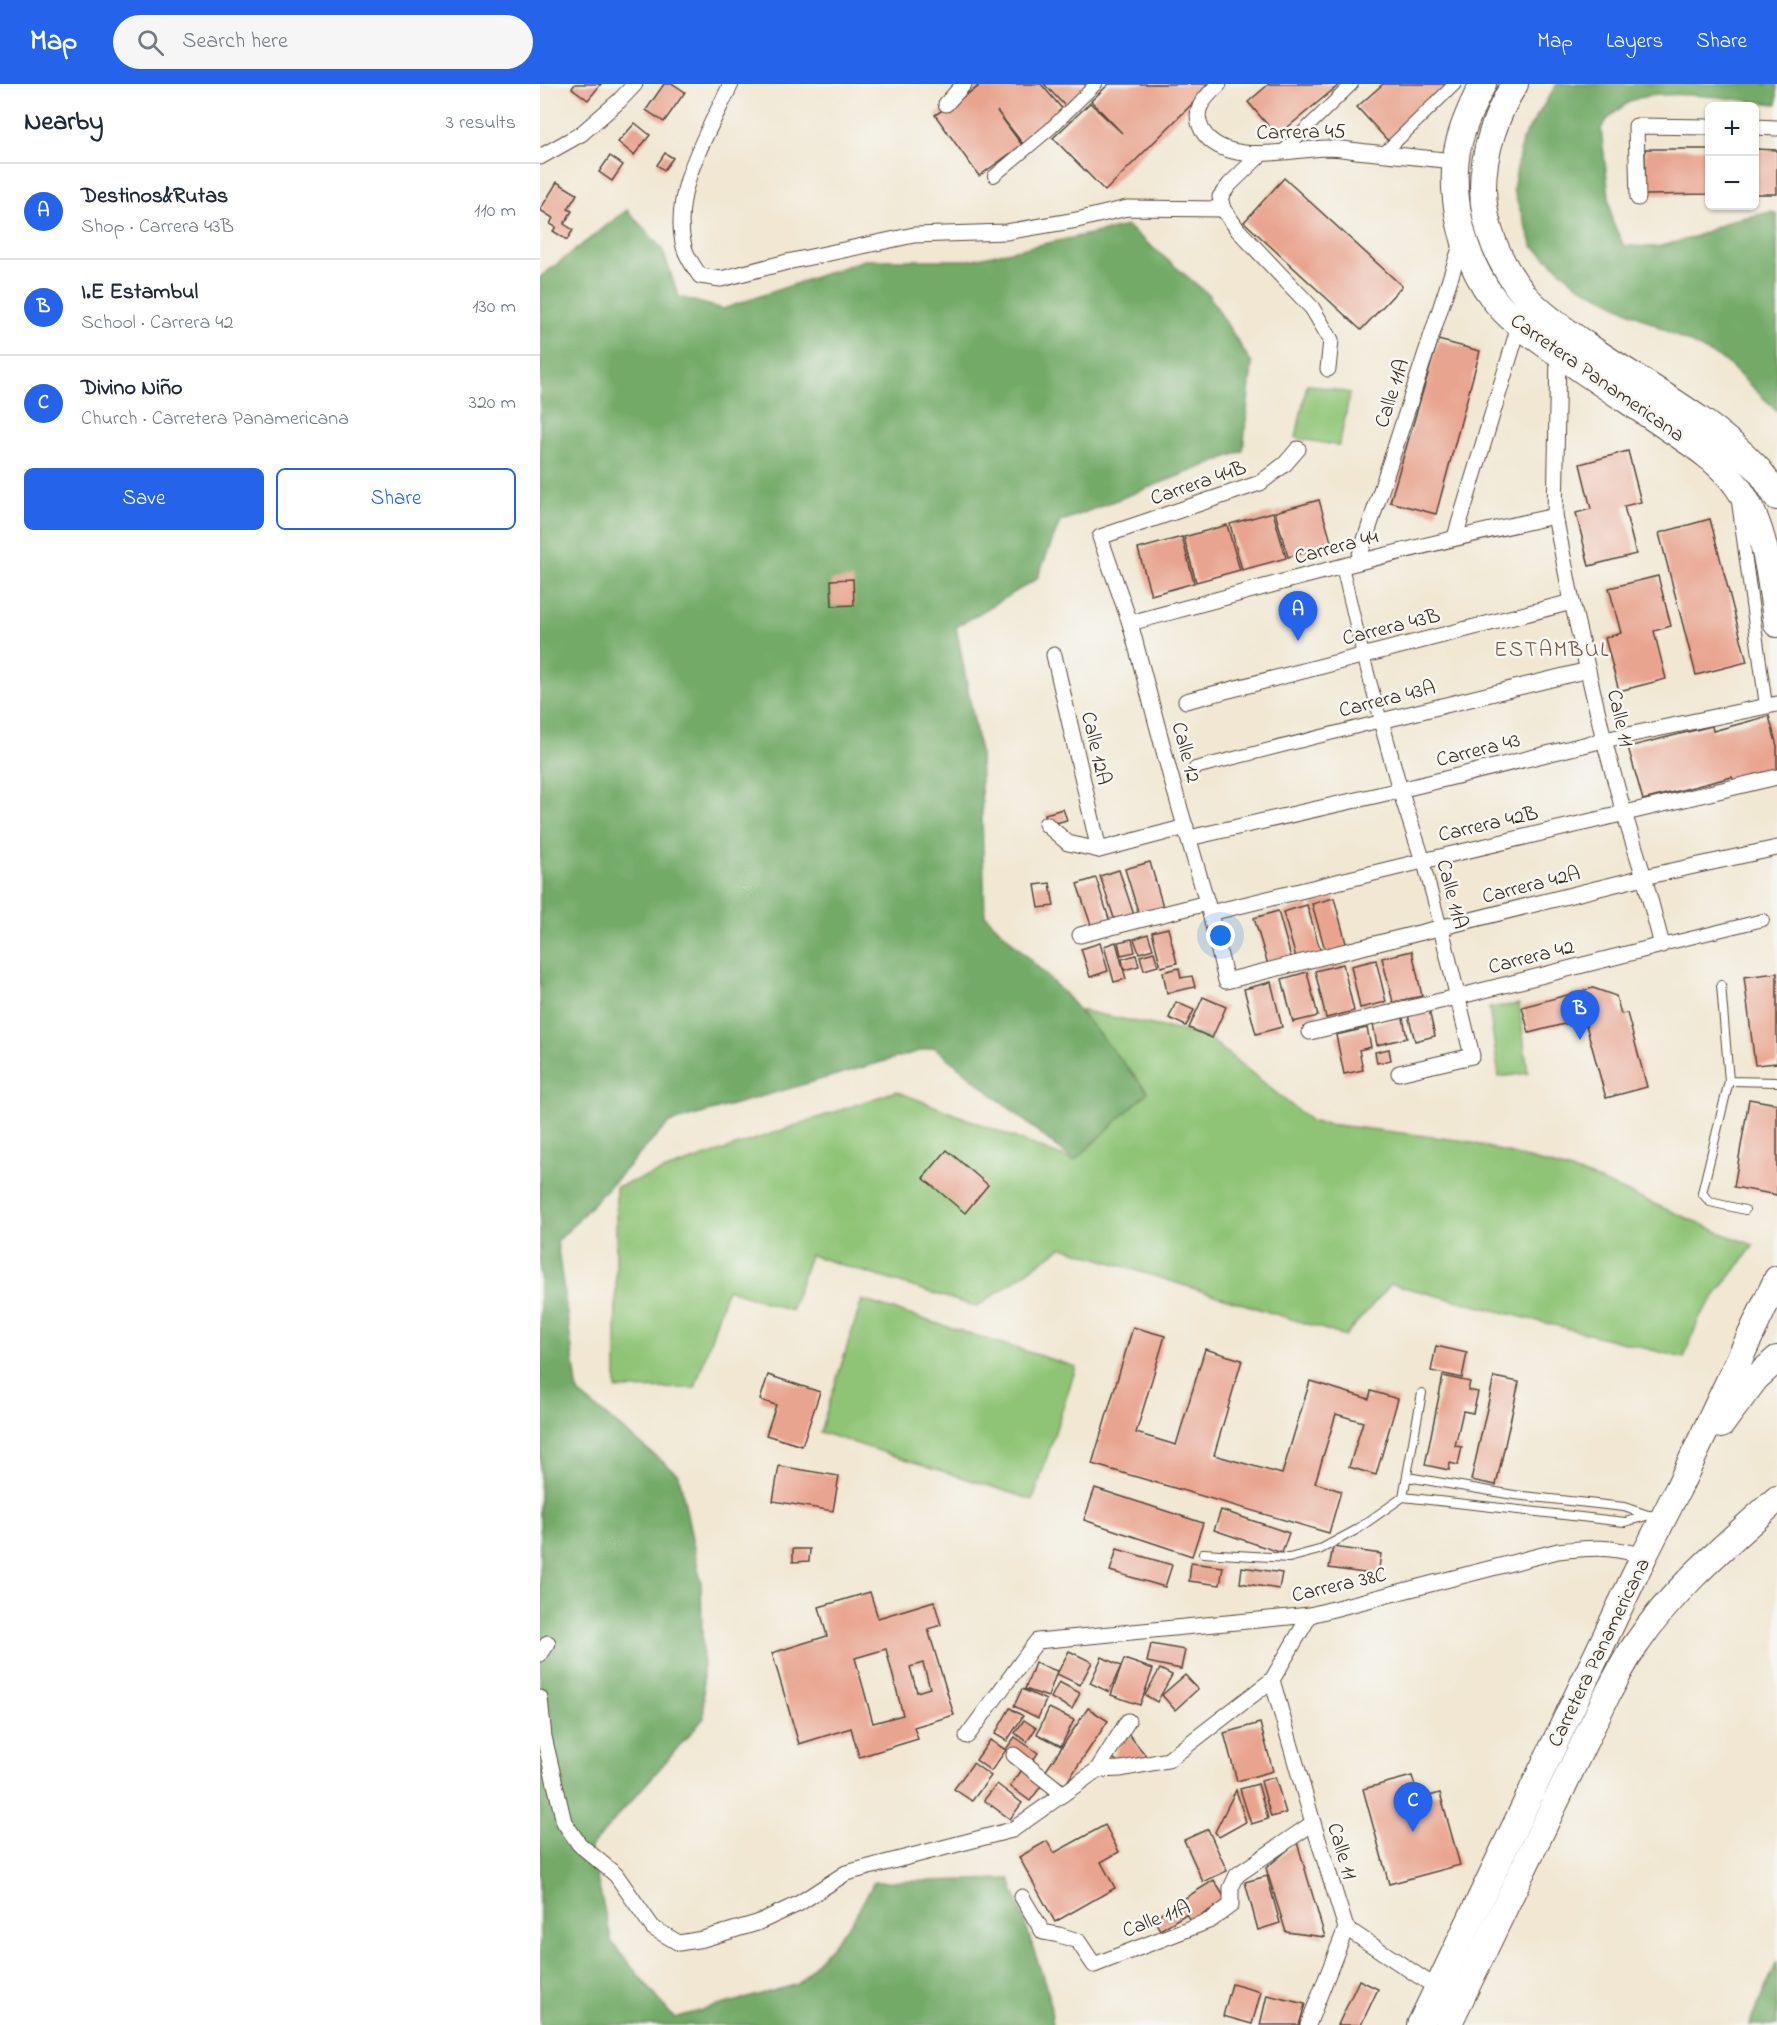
<!DOCTYPE html>
<meta charset="utf-8">
<style>
body{margin:0;font-family:"Indie Flower",sans-serif;background:#f6f6f7;color:#1f2937}
.controls{position:absolute;right:18px;top:18px;display:grid;overflow:hidden;border-radius:9px;box-shadow:0 2px 4px #0004}
.controls button{width:54px;height:54px;display:grid;place-items:center;padding:0;border:0;border-bottom:2px solid #e0e1e3;background:#fff;color:#1f2937;font:30px sans-serif}
.you{position:absolute;left:681px;top:852px;width:21px;height:21px;margin:-15px;border:4px solid #fff;border-radius:50%;background:#1a73e8;box-shadow:0 0 0 9px #1a73e833}
.badge{display:grid;place-items:center;width:39px;height:39px;border-radius:50%;background:#2563eb;color:#fff;font-size:20px;font-weight:700}
.pin{position:absolute;translate:-50% -50px;filter:drop-shadow(0 2px 3px #0008)}
.pin::after{content:'';position:absolute;top:32px;width:21px;height:18px;background:inherit;clip-path:polygon(0 0,100% 0,50% 100%)}
.list{margin:0;padding:0;list-style:none}
h2{display:flex;justify-content:space-between;align-items:center;height:78px;margin:0;padding:0 24px;font-size:26px}
h2 small{font-size:20px;font-weight:400;color:#747a83}
.list li{display:grid;grid-template-columns:39px 1fr auto;gap:18px;align-items:center;box-sizing:border-box;height:96px;padding:0 24px;border-top:2px solid #e0e1e3}
.list b{display:block;font-size:22px;white-space:nowrap}
.list p{margin:0;font-size:20px;white-space:nowrap;color:#747a83}
.list em{font-size:20px;font-style:normal;color:#747a83}
.actions{display:flex;gap:12px;padding:18px 24px}
.actions a{flex:1;padding:14px 0;border:2px solid #2563eb;border-radius:9px;text-align:center;font-size:21px;color:#2563eb}
.actions .main{background:#2563eb;color:#fff}
.icon{flex:none;width:33px;height:33px;fill:none;stroke:currentColor;stroke-width:2;stroke-linecap:round;stroke-linejoin:round}
.map{position:relative;flex:none;width:1237px;height:1941px;overflow:hidden}
header{display:flex;align-items:center;gap:36px;box-sizing:border-box;height:84px;padding:0 30px;background:#2563eb;color:#fff}
header strong{font-size:28px}
nav{display:flex;gap:33px;margin-inline-start:auto;font-size:21px}
.search{width:420px;height:54px;background:#f6f6f7;display:flex;align-items:center;gap:15px;box-sizing:border-box;padding:0 21px;border-radius:33px;color:#747a83;font-size:22px}
main{display:flex}
aside{flex:1;background:#fff}
.map>svg:first-child{display:block}
</style>
<header>
<strong>Map</strong>
<div class="search"><svg class="icon" aria-label="search" viewBox="0 0 24 24"><circle cx="10" cy="10" r="6"/><path d="M15 15l6 6"/></svg>Search here</div>
<nav><a>Map</a><a>Layers</a><a>Share</a></nav>
</header>
<main>
<aside>
<h2>Nearby<small>3 results</small></h2>
<ul class="list">
<li><span class="badge">A</span><div><b>Destinos&amp;Rutas</b><p>Shop · Carrera 43B</p></div><em>110 m</em></li>
<li><span class="badge">B</span><div><b>I.E Estambul</b><p>School · Carrera 42</p></div><em>130 m</em></li>
<li><span class="badge">C</span><div><b>Divino Niño</b><p>Church · Carretera Panamericana</p></div><em>320 m</em></li>
</ul>
<div class="actions"><a class="main">Save</a><a>Share</a></div>
</aside>
<div class="map">
<svg width="1237" height="1941" viewBox="0 0 1237 1941">
<rect width="100%" height="100%" fill="#f6f6f2"/>
<filter id="ink" filterUnits="userSpaceOnUse"><feTurbulence type="fractalNoise" baseFrequency=".0167" numOctaves="2"/><feDisplacementMap in="SourceGraphic" scale="12" xChannelSelector="R" yChannelSelector="G"/><feConvolveMatrix kernelMatrix="1 2 1 2 8 2 1 2 1" color-interpolation-filters="sRGB"/></filter>
<filter id="wash" filterUnits="userSpaceOnUse"><feTurbulence type="fractalNoise" baseFrequency=".008" numOctaves="4" result="noise"/><feDisplacementMap in="SourceGraphic" scale="24" xChannelSelector="R" yChannelSelector="G"/><feGaussianBlur stdDeviation="1.35" result="paint"/><feColorMatrix in="noise" values="0 0 0 0 0 0 0 0 0 0 0 0 0 0 0 0 0 1.4 0 .05"/><feComposite in="paint" operator="in"/></filter>
<g filter="url(#wash)">
<rect width="100%" height="100%" fill="#f1e7d2"/>
<!-- green -->
<g fill="#8fc476" stroke="#65774a" stroke-width="1.5">
<path d="M 767,300 L 810,309 L 799,362 L 756,354 Z"/>
<path d="M 979,920 L 988,989 L 959,993 L 949,924 Z"/>
<path d="M 538,926 L 666,952 L 772,1038 L 926,1057 L 1049,1092 L 1186,1151 L 1214,1161 L 1160,1232 L 1144,1274 L 851,1200 L 805,1252 L 522,1163 L 437,1223 L 270,1171 L 251,1227 L 187,1205 L 155,1304 L 76,1305 L 76,1103 L 356,1007 L 534,1077 L 607,1008 Z"/>
<path d="M 322,1216 L 536,1283 L 493,1416 L 280,1348 Z"/>
</g>
<!-- forest -->
<g fill="#73aa67" stroke="#576a42" stroke-width="1.5">
<path d="M 1017,0 L 1237,0 L 1237,20 C 1195,16 1140,5 1099,14 C 1087,17 1066,34 1061,45 L 1072,137 L 1084,162 L 1117,163 L 1152,154 L 1192,136 L 1231,128 L 1237,130 L 1237,327 L 1185,277 L 1036,200 L 993,162 L 973,106 L 982,56 Z"/>
<path d="M 87,126 L 122,165 L 139,213 L 183,225 L 324,176 L 429,176 L 587,142 L 668,210 L 712,280 L 703,367 L 520,438 L 497,495 L 416,543 L 440,668 L 445,831 L 525,910 L 608,1008 L 534,1077 L 394,963 L 129,1039 L 17,1158 L 38,1309 L 139,1391 L 161,1498 L 164,1634 L 50,1764 L 72,1859 L 134,1934 L 258,1900 L 313,1836 L 334,1798 L 470,1795 L 509,1911 L 513,1941 L 0,1941 L 0,193 Z"/>
<path d="M 1237,1878 L 1237,1941 L 1209,1941 Z"/>
</g>
<g id="blocks">
<!-- building -->
<g fill="#e9a48f" fill-rule="evenodd">
<path d="M 35,0 L 61,0 L 48,16 L 32,4 Z"/>
<path d="M 124,0 L 133,0 L 145,8 L 124,38 L 106,26 Z"/>
<path d="M 436,0 L 501,0 L 524,27 L 483,60 L 457,27 L 482,61 L 439,92 L 395,31 L 438,3 Z"/>
<path d="M 504,0 L 550,0 L 526,23 Z"/>
<path d="M 569,0 L 672,0 L 565,107 L 513,54 L 550,19 L 582,49 L 551,17 Z"/>
<path d="M 729,0 L 800,0 L 737,52 L 708,18 Z"/>
<path d="M 843,0 L 912,0 L 849,58 L 817,23 Z"/>
<path d="M 95,39 L 110,51 L 94,71 L 78,58 Z"/>
<path d="M 1105,65 L 1170,65 L 1170,110 L 1105,111 Z"/>
<path d="M 1215,65 L 1237,66 L 1237,110 L 1215,110 Z"/>
<path d="M 125,69 L 133,74 L 124,86 L 117,81 Z"/>
<path d="M 70,72 L 83,81 L 72,97 L 59,88 Z"/>
<path d="M 744,94 L 862,202 L 821,246 L 704,138 Z"/>
<path d="M 17,98 L 37,110 L 28,125 L 32,127 L 24,140 L 33,146 L 27,156 L 13,147 L 16,143 L 10,140 L 13,134 L 0,126 Z"/>
<path d="M 898,256 L 940,267 L 896,430 L 850,418 Z"/>
<path d="M 1088,367 L 1101,418 L 1084,422 L 1096,470 L 1049,482 L 1036,429 L 1051,425 L 1040,380 Z"/>
<path d="M 779,416 L 792,461 L 748,473 L 735,428 Z"/>
<path d="M 733,428 L 746,474 L 702,486 L 690,440 Z"/>
<path d="M 1170,435 L 1207,578 L 1156,591 L 1119,449 Z"/>
<path d="M 687,441 L 700,486 L 656,498 L 644,453 Z"/>
<path d="M 642,453 L 654,499 L 611,511 L 598,465 Z"/>
<path d="M 1118,492 L 1131,542 L 1114,547 L 1126,595 L 1079,607 L 1065,554 L 1081,549 L 1069,504 Z"/>
<path d="M 313,495 L 314,521 L 292,522 L 291,496 Z"/>
<path d="M 1229,632 L 1237,662 L 1237,686 L 1194,698 L 1192,693 L 1103,716 L 1088,663 L 1172,642 L 1173,647 Z"/>
<path d="M 523,725 L 527,736 L 508,741 L 505,730 Z"/>
<path d="M 610,778 L 624,826 L 600,834 L 585,785 Z"/>
<path d="M 579,786 L 595,834 L 576,840 L 560,792 Z"/>
<path d="M 556,794 L 570,838 L 552,844 L 537,800 Z"/>
<path d="M 510,799 L 514,822 L 499,824 L 495,801 Z"/>
<path d="M 794,814 L 807,863 L 786,869 L 772,820 Z"/>
<path d="M 767,821 L 781,869 L 757,877 L 743,828 Z"/>
<path d="M 738,827 L 752,877 L 729,884 L 714,834 Z"/>
<path d="M 628,844 L 637,879 L 621,883 L 612,848 Z"/>
<path d="M 608,850 L 613,865 L 599,869 L 594,855 Z"/>
<path d="M 592,855 L 595,868 L 581,871 L 578,858 Z"/>
<path d="M 576,858 L 586,895 L 574,898 L 564,862 Z"/>
<path d="M 560,859 L 568,887 L 550,893 L 541,865 Z"/>
<path d="M 872,867 L 882,912 L 853,918 L 842,874 Z"/>
<path d="M 614,868 L 618,882 L 604,886 L 600,872 Z"/>
<path d="M 596,871 L 599,882 L 584,886 L 582,875 Z"/>
<path d="M 836,876 L 846,918 L 820,924 L 811,882 Z"/>
<path d="M 803,880 L 814,927 L 786,934 L 775,887 Z"/>
<path d="M 639,884 L 641,894 L 652,892 L 655,903 L 627,909 L 623,888 Z"/>
<path d="M 767,888 L 778,932 L 753,938 L 742,895 Z"/>
<path d="M 1237,889 L 1237,979 L 1215,981 L 1204,893 Z"/>
<path d="M 731,898 L 742,943 L 716,950 L 704,905 Z"/>
<path d="M 1053,904 L 1076,912 L 1081,930 L 1087,929 L 1107,1003 L 1066,1014 L 1046,941 L 1038,943 L 1036,937 L 989,949 L 982,923 Z"/>
<path d="M 663,913 L 686,923 L 672,954 L 649,944 Z"/>
<path d="M 636,918 L 654,926 L 646,942 L 629,934 Z"/>
<path d="M 889,926 L 895,952 L 875,957 L 868,931 Z"/>
<path d="M 863,934 L 867,954 L 837,961 L 833,940 Z"/>
<path d="M 827,944 L 831,963 L 819,966 L 823,986 L 804,990 L 796,951 Z"/>
<path d="M 849,965 L 851,976 L 837,979 L 835,968 Z"/>
<path d="M 1209,1015 L 1237,1020 L 1237,1111 L 1194,1103 Z"/>
<path d="M 407,1066 L 448,1101 L 425,1129 L 383,1094 Z"/>
<path d="M 593,1243 L 625,1252 L 596,1349 L 636,1361 L 665,1265 L 702,1276 L 674,1371 L 742,1390 L 770,1297 L 829,1315 L 831,1307 L 858,1315 L 836,1391 L 809,1383 L 823,1338 L 796,1330 L 775,1399 L 801,1407 L 789,1449 L 552,1380 Z"/>
<path d="M 896,1262 L 927,1269 L 922,1294 L 891,1287 Z"/>
<path d="M 228,1291 L 280,1308 L 262,1362 L 226,1351 L 236,1321 L 220,1316 Z"/>
<path d="M 903,1292 L 930,1298 L 928,1306 L 938,1308 L 933,1329 L 923,1327 L 915,1362 L 922,1363 L 918,1381 L 910,1379 L 909,1386 L 885,1381 Z"/>
<path d="M 954,1293 L 979,1298 L 956,1401 L 931,1396 Z"/>
<path d="M 239,1382 L 299,1392 L 293,1427 L 233,1417 Z"/>
<path d="M 555,1404 L 663,1439 L 652,1472 L 544,1436 Z"/>
<path d="M 681,1426 L 749,1449 L 742,1469 L 674,1446 Z"/>
<path d="M 793,1463 L 841,1470 L 838,1491 L 789,1484 Z"/>
<path d="M 253,1465 L 270,1465 L 269,1477 L 253,1478 Z"/>
<path d="M 577,1465 L 632,1481 L 625,1503 L 570,1487 Z"/>
<path d="M 651,1479 L 683,1483 L 680,1501 L 649,1497 Z"/>
<path d="M 702,1483 L 742,1489 L 739,1505 L 700,1499 Z"/>
<path d="M 330,1508 L 338,1534 L 394,1517 L 401,1541 L 388,1545 L 414,1631 L 374,1643 L 378,1655 L 319,1673 L 311,1644 L 259,1660 L 232,1569 L 287,1552 L 279,1523 ZM 346,1565 L 363,1631 L 333,1639 L 315,1574 ZM 383,1579 L 390,1604 L 377,1608 L 370,1583 Z"/>
<path d="M 611,1560 L 645,1566 L 641,1585 L 607,1578 Z"/>
<path d="M 529,1567 L 552,1578 L 540,1601 L 517,1590 Z"/>
<path d="M 562,1573 L 581,1582 L 569,1608 L 550,1599 Z"/>
<path d="M 584,1575 L 613,1585 L 600,1621 L 571,1611 Z"/>
<path d="M 495,1579 L 517,1587 L 508,1613 L 485,1605 Z"/>
<path d="M 620,1585 L 632,1591 L 617,1618 L 605,1611 Z"/>
<path d="M 645,1591 L 658,1605 L 635,1626 L 622,1611 Z"/>
<path d="M 519,1598 L 540,1609 L 532,1625 L 511,1614 Z"/>
<path d="M 482,1605 L 506,1616 L 498,1634 L 474,1622 Z"/>
<path d="M 470,1624 L 483,1632 L 467,1657 L 455,1650 Z"/>
<path d="M 509,1624 L 534,1636 L 521,1662 L 497,1650 Z"/>
<path d="M 548,1624 L 568,1637 L 525,1701 L 505,1688 Z"/>
<path d="M 484,1636 L 496,1644 L 487,1658 L 475,1649 Z"/>
<path d="M 720,1639 L 733,1687 L 697,1697 L 684,1649 Z"/>
<path d="M 586,1647 L 607,1673 L 583,1682 L 573,1674 Z"/>
<path d="M 475,1653 L 498,1669 L 490,1681 L 466,1665 Z"/>
<path d="M 450,1656 L 466,1666 L 451,1687 L 436,1676 Z"/>
<path d="M 433,1679 L 451,1692 L 432,1717 L 414,1705 Z"/>
<path d="M 485,1682 L 505,1697 L 490,1717 L 470,1702 Z"/>
<path d="M 872,1692 L 879,1715 L 900,1709 L 920,1781 L 849,1800 L 823,1705 Z"/>
<path d="M 735,1693 L 746,1729 L 731,1733 L 721,1697 Z"/>
<path d="M 457,1700 L 482,1719 L 470,1735 L 444,1716 Z"/>
<path d="M 718,1700 L 728,1735 L 711,1740 L 700,1705 Z"/>
<path d="M 696,1706 L 706,1738 L 679,1753 L 675,1748 Z"/>
<path d="M 565,1741 L 579,1768 L 561,1778 L 575,1804 L 515,1838 L 479,1773 L 507,1757 L 514,1769 Z"/>
<path d="M 668,1745 L 687,1787 L 663,1798 L 644,1756 Z"/>
<path d="M 757,1758 L 785,1853 L 746,1848 L 726,1784 Z"/>
<path d="M 727,1792 L 740,1839 L 718,1846 L 705,1798 Z"/>
<path d="M 674,1796 L 686,1816 L 651,1838 L 646,1830 L 620,1846 L 613,1834 Z"/>
<path d="M 819,1896 L 838,1905 L 821,1941 L 798,1941 Z"/>
<path d="M 692,1900 L 721,1908 L 712,1940 L 683,1932 Z"/>
<path d="M 727,1911 L 765,1920 L 759,1941 L 720,1941 Z"/>
</g>
</g>
</g>
<g filter="url(#ink)">
<use href="#blocks" fill-opacity="0" stroke="#564639" stroke-width="1.5"/>
<g fill="none" stroke-linecap="round" stroke-linejoin="round">
<!-- service casing -->
<g stroke="#564639" stroke-width="10">
<g id="service">
<path d="M 1181,901 L 1189,997 L 1237,998"/>
<path d="M 1189,997 L 1162,1109 L 1170,1118 L 1205,1126"/>
<path d="M 867,1393 L 974,1411 L 1084,1423 L 1108,1431"/>
<path d="M 863,1413 L 1085,1438 L 1110,1431 L 1120,1432"/>
<path d="M 663,1469 L 749,1474 L 779,1466 L 816,1446 L 863,1413 L 882,1309"/>
</g>
</g>
<!-- pedestrian casing -->
<g stroke="#564639" stroke-width="14">
<g id="pedestrian">
<path d="M 741,69 L 812,0"/>
<path d="M 843,70 L 915,0"/>
<path d="M 454,92 L 510,45 L 556,0"/>
<path d="M 1198,418 L 1226,622"/>
<path d="M 655,684 L 841,637 L 823,571 L 802,482"/>
<path d="M 883,777 L 901,844"/>
<path d="M 1122,861 L 1223,836"/>
</g>
</g>
<!-- minor casing -->
<g stroke="#564639" stroke-width="17">
<g id="minor">
<path d="M 191,0 C 168,49 130,107 144,163 C 147,174 154,183 160,192 L 181,195 L 247,178 L 374,151 L 466,148 L 537,136 L 587,124 L 683,125"/>
<path d="M 679,0 C 665,14 651,25 662,46 C 684,84 751,65 786,64 C 800,64 814,67 827,68 C 856,71 885,74 914,77"/>
<path d="M 406,20 L 424,0"/>
<path d="M 1214,43 L 1237,44"/>
<path d="M 720,71 L 690,100 L 680,113 L 683,125 L 698,146 L 772,224 L 791,256 L 788,285"/>
<path d="M 0,73 L 41,50 L 79,17 L 95,0"/>
<path d="M 1098,114 L 1096,42 L 1170,43"/>
<path d="M 758,365 L 745,380 L 720,399 L 560,453 L 590,539 L 630,690 L 670,829 L 686,897 L 1104,793 L 1237,764"/>
<path d="M 915,453 L 979,242"/>
<path d="M 818,477 L 923,155"/>
<path d="M 590,539 C 731,501 872,462 1015,432"/>
<path d="M 514,571 L 559,766"/>
<path d="M 646,617 L 1032,518"/>
<path d="M 506,740 L 528,759 L 559,766 L 646,743"/>
<path d="M 649,754 L 860,706 L 1064,656 L 1237,620"/>
<path d="M 883,777 L 860,706 L 841,637 L 1048,586"/>
<path d="M 670,829 L 883,777 L 1237,693"/>
<path d="M 540,851 L 667,819"/>
<path d="M 770,948 L 917,913 L 1122,861 L 1104,793 L 1084,729 L 1064,656 L 1032,518 L 1015,432 L 1018,270"/>
<path d="M 859,989 L 932,972 L 901,844"/>
<path d="M 0,1570 L 8,1559"/>
<path d="M 732,1596 L 773,1739 L 806,1844 L 897,1904"/>
<path d="M 0,1614 L 4,1653 L 24,1738 L 39,1760 L 76,1791 L 113,1844 L 139,1859 L 163,1855 L 217,1839 L 258,1820 L 306,1789 L 472,1746 L 557,1686 L 581,1685 L 628,1676 L 732,1596 L 770,1531"/>
<path d="M 427,1652 L 497,1557 L 770,1531 L 1018,1467 C 1052,1463 1070,1462 1104,1472"/>
<path d="M 474,1671 L 523,1710"/>
<path d="M 557,1686 L 588,1637"/>
<path d="M 482,1813 L 503,1848 L 519,1851 L 538,1857 L 554,1881 L 671,1836 L 691,1821 L 691,1804 L 697,1791 L 773,1739"/>
<path d="M 768,1941 L 806,1844"/>
</g>
</g>
<!-- trunk casing -->
<g stroke="#564639" stroke-width="28">
<g id="trunk">
<path d="M 943,0 C 916,51 908,83 920,140 C 926,166 936,192 953,214 C 969,236 992,251 1015,267 C 1052,294 1090,318 1128,344 C 1152,360 1180,378 1197,402 C 1227,443 1229,492 1237,540"/>
<path d="M 975,0 C 956,29 943,69 943,104 C 943,143 960,182 985,212 C 1002,231 1025,246 1046,261 C 1102,300 1168,333 1216,383 C 1224,391 1230,403 1237,413"/>
<path d="M 1181,1341 L 1216,1294 L 1237,1275"/>
<path d="M 880,1941 L 1104,1472 L 1138,1405 L 1237,1195"/>
<path d="M 908,1941 L 1067,1611 C 1077,1593 1085,1575 1097,1559 C 1134,1504 1188,1459 1237,1415"/>
</g>
</g>
<!-- service -->
<use href="#service" stroke="#fff" stroke-width="8"/>
<!-- pedestrian -->
<use href="#pedestrian" stroke="#fff" stroke-width="12"/>
<!-- minor -->
<use href="#minor" stroke="#fff" stroke-width="15"/>
<!-- trunk -->
<use href="#trunk" stroke="#fff" stroke-width="26"/>
</g>
</g>
<g text-anchor="middle" stroke-width="5" stroke-linejoin="round" paint-order="stroke">
<!-- street labels -->
<g font-size="21" fill="#3b2a1e" stroke="#f6f6f2">
<text transform="translate(761 47) rotate(-1)" y="7">Carrera 45</text>
<text transform="translate(1058 293) rotate(35)" y="7">Carretera Panamericana</text>
<text transform="translate(851 309) rotate(-72)" y="7">Calle 11A</text>
<text transform="translate(658 398) rotate(-19)" y="7">Carrera 44B</text>
<text transform="translate(796 462) rotate(-15)" y="7">Carrera 44</text>
<text transform="translate(851 542) rotate(-14)" y="7">Carrera 43B</text>
<text transform="translate(847 614) rotate(-14)" y="7">Carrera 43A</text>
<text transform="translate(1081 634) rotate(77)" y="7">Calle 11</text>
<text transform="translate(557 664) rotate(77)" y="7">Calle 12A</text>
<text transform="translate(938 665) rotate(-14)" y="7">Carrera 43</text>
<text transform="translate(647 668) rotate(75)" y="7">Calle 12</text>
<text transform="translate(948 739) rotate(-13)" y="7">Carrera 42B</text>
<text transform="translate(991 800) rotate(-14)" y="7">Carrera 42A</text>
<text transform="translate(913 810) rotate(75)" y="7">Calle 11A</text>
<text transform="translate(991 872) rotate(-14)" y="7">Carrera 42</text>
<text transform="translate(799 1500) rotate(-13)" y="7">Carrera 38C</text>
<text transform="translate(1058 1568) rotate(-64)" y="7">Carretera Panamericana</text>
<text transform="translate(803 1767) rotate(73)" y="7">Calle 11</text>
<text transform="translate(616 1834) rotate(-21)" y="7">Calle 11A</text>
</g>
<!-- neighbourhood labels -->
<g font-size="22" letter-spacing="1.5" fill="#785546" stroke="#f6f6f2">
<text x="1012" y="572">ESTAMBUL</text>
</g>
</g>
</svg>
<div class="controls">
<button>+</button>
<button>−</button>
</div>
<div class="you"></div>
<div class="pin badge" style="left:758px;top:557px">A</div>
<div class="pin badge" style="left:1040px;top:956px">B</div>
<div class="pin badge" style="left:873px;top:1748px">C</div>
</div>
</main>
